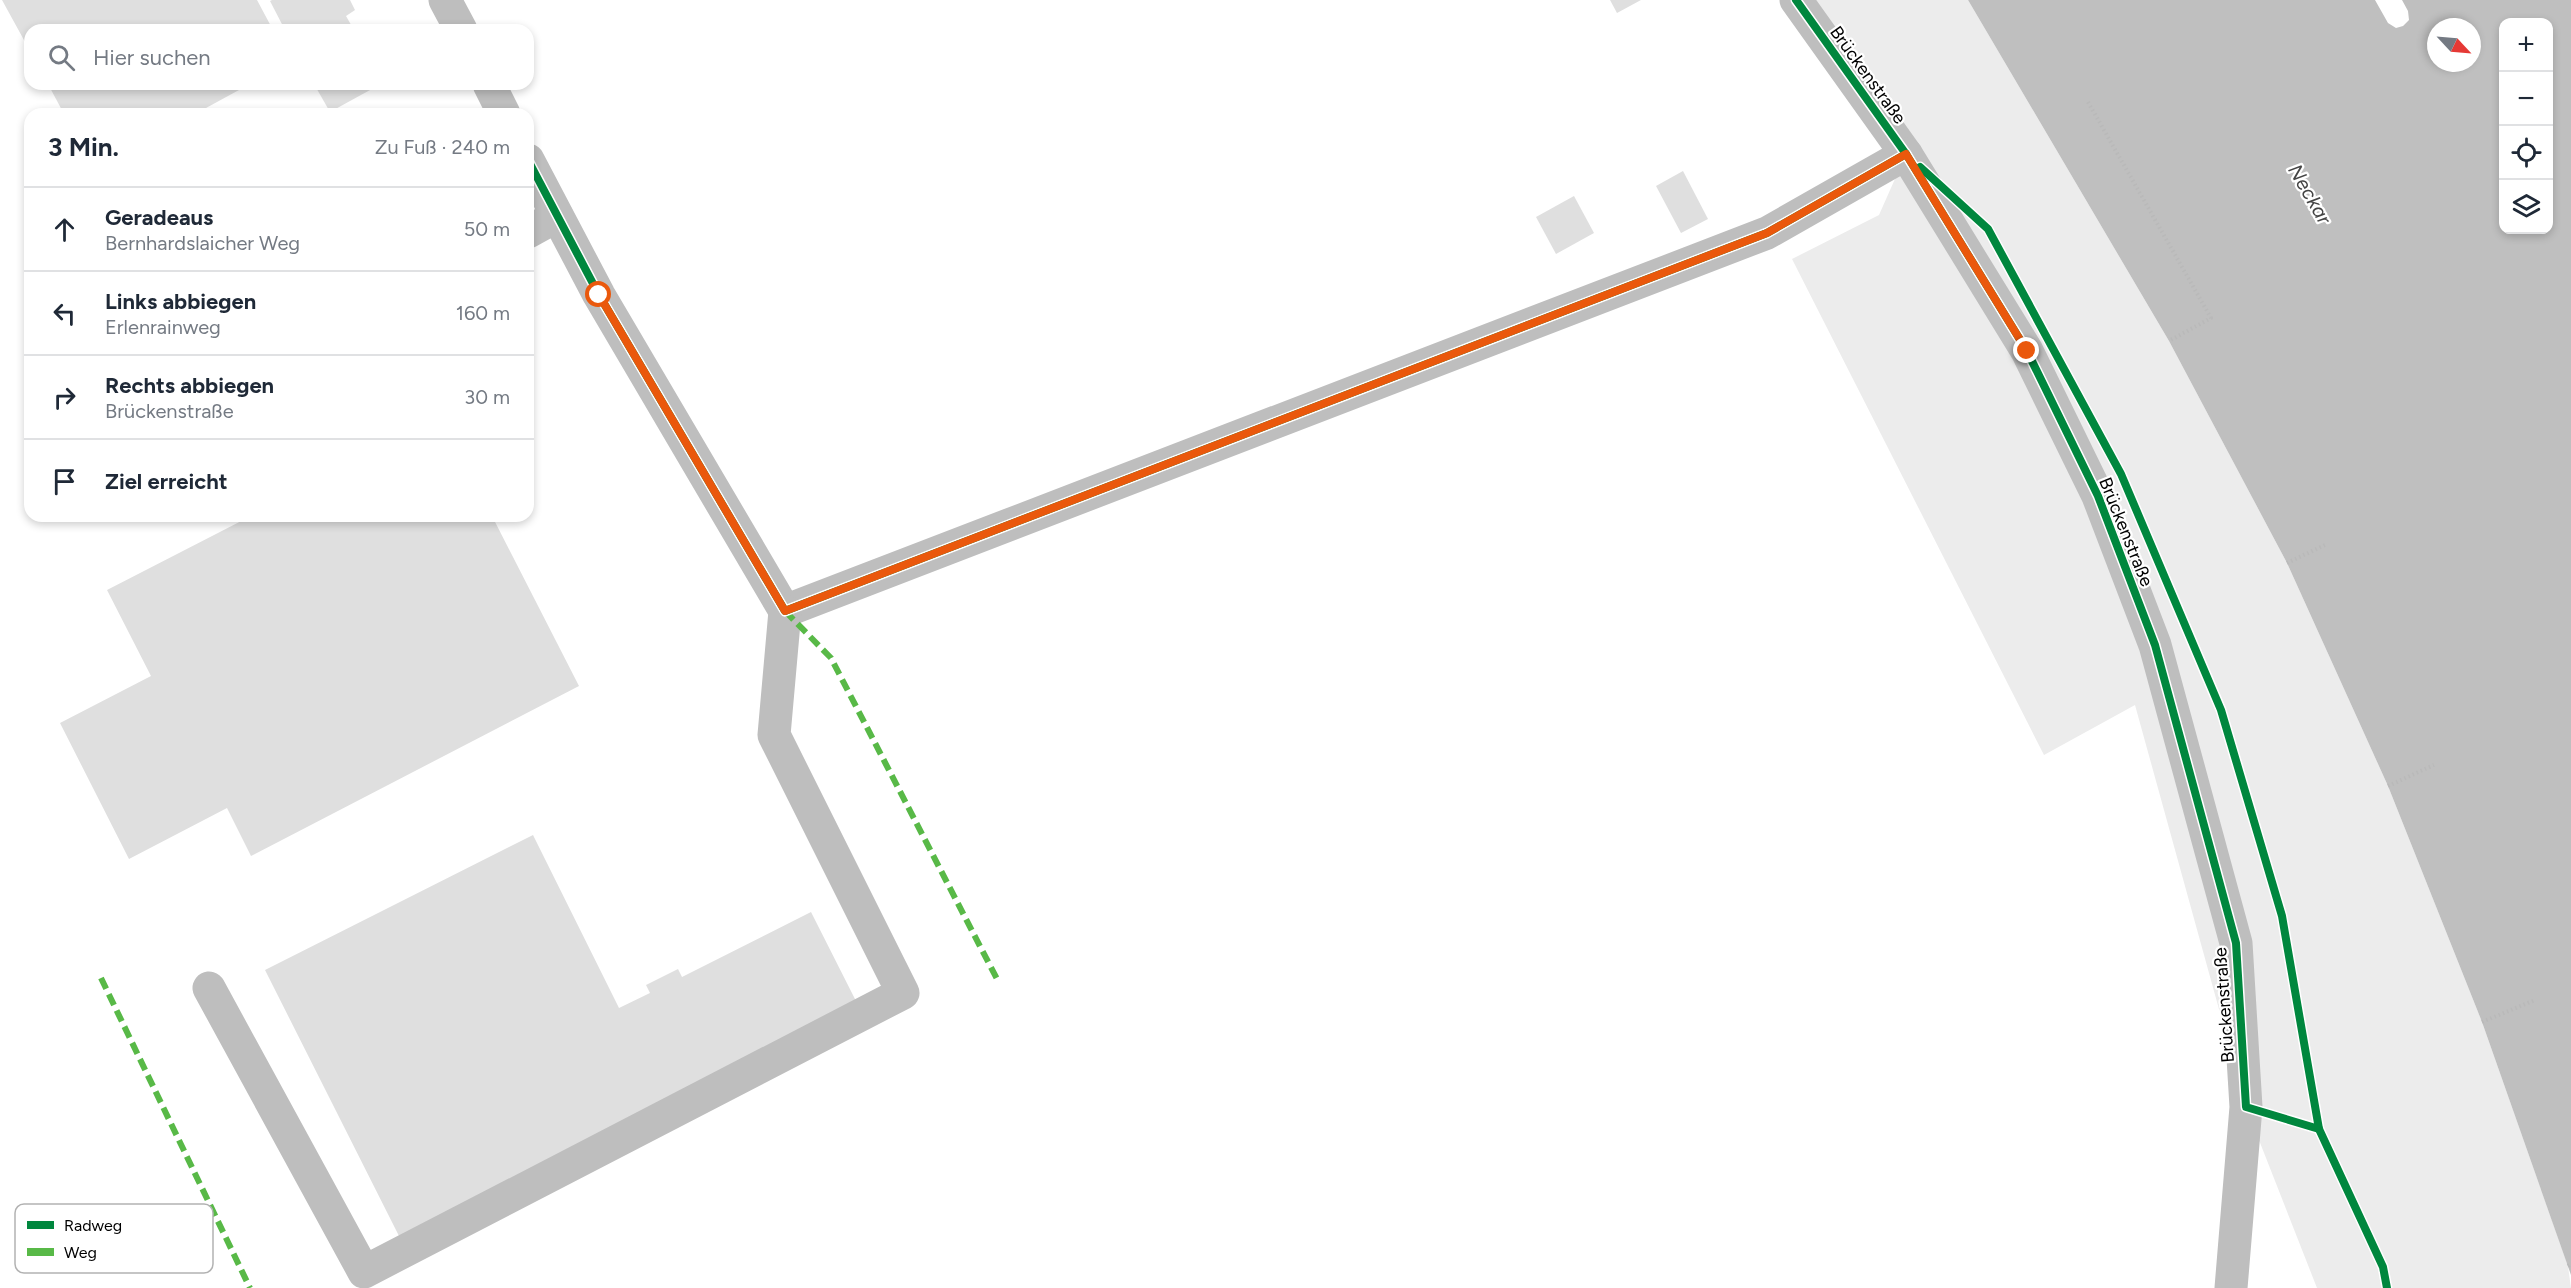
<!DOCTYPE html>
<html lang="de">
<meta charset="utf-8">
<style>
body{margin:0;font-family:Figtree,sans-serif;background:#f6f6f7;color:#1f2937}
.controls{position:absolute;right:18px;top:18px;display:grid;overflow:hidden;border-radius:12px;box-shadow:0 3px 9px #0003}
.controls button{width:54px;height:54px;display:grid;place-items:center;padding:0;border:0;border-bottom:2px solid #e0e1e3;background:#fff;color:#1f2937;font:30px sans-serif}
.compass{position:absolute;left:2427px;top:18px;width:54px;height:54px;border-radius:50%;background:#fff;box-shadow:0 3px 9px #0003;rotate:116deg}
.stop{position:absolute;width:18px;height:18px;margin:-14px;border:4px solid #ea580c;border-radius:50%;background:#fff}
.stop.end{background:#ea580c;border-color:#fff;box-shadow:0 2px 6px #0008}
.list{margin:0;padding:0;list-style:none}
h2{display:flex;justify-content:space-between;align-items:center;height:78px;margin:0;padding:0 24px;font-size:26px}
h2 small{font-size:20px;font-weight:400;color:#747a83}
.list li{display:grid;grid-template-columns:39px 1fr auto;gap:18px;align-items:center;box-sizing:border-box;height:84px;padding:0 24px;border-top:2px solid #e0e1e3}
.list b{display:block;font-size:22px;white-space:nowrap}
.list p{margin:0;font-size:20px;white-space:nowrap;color:#747a83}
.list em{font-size:20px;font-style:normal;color:#747a83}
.icon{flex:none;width:33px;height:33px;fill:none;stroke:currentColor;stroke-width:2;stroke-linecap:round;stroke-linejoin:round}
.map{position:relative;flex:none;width:2571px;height:1288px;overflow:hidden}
.search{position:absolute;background:#fff;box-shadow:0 3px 9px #0003;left:24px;top:24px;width:510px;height:66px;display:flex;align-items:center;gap:15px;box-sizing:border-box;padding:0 21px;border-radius:18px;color:#747a83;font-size:22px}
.panel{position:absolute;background:#fff;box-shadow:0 3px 9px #0003;left:24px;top:108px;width:510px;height:414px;border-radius:18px}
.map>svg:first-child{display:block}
</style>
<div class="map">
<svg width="2571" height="1288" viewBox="0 0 2571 1288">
<rect width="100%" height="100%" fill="#fff"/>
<!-- green -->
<path fill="#ececec" d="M 1796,0 L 1968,0 L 2169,341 L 2287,563 L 2388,786 L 2482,1022 L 2568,1266 L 2571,1288 L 2317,1288 L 2246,1107 L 2135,705 L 2044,755 L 1792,259 L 1879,215 L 1906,154 Z"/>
<!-- water -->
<path fill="#bfbfbf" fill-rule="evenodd" d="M 1968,0 L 2375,0 L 2388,23 L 2396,28 L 2403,26 L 2409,20 L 2408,11 L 2402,0 L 2571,0 L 2571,1275 L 2482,1022 L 2388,786 L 2287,563 L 2169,341 ZM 2504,22 L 2548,22 L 2548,230 L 2504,230 ZM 2436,27 L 2472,27 L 2472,63 L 2436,63 Z"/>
<!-- building -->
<g fill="#dfdfdf">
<path d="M 2,0 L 257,0 L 273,30 L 30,30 L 30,51 Z"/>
<path d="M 272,0 L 350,0 L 355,10 L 346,16 L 354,30 L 285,30 L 270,1 Z"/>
<path d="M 1610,0 L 1641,0 L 1617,13 Z"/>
<path d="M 48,84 L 250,84 L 195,114 L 64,114 Z"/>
<path d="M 314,84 L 381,84 L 330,112 Z"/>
<path d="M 1683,171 L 1708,219 L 1681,233 L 1656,186 Z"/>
<path d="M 1574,196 L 1594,233 L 1556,254 L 1536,217 Z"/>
<path d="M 251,516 L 492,516 L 579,686 L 251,856 L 227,808 L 129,859 L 60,723 L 151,676 L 107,590 Z"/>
<path d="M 533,835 L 619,1008 L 650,993 L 646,985 L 678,969 L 682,977 L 811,912 L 858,1005 L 399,1236 L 265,970 Z"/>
</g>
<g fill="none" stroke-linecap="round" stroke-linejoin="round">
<!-- path -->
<g stroke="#b9b9b9" stroke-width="4" stroke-dasharray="1.5 3" stroke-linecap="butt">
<path d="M 2088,102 L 2211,318 L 2169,341"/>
<path d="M 2287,563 L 2327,544"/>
<path d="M 2388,786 L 2434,765"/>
<path d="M 2482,1022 L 2535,1000"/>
<path d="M 2568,1266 L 2571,1264"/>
</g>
<!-- minor -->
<g stroke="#bebebe" stroke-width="33">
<path d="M 445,0 L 461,30"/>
<path d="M 1796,0 L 1906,154 L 2027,351 L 2098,496 L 2155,645 L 2236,943 L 2246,1107 L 2231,1288"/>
<path d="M 489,84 L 504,114"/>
<path d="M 528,160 L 599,295 L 785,611"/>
<path d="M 528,232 L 557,216"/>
<path d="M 785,611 L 1767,233 L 1906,154"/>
<path d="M 209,988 L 364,1272 L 903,993 L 774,735 L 785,611"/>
</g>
<!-- quiet -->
<g stroke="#58b947" stroke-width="6" stroke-dasharray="12 6" stroke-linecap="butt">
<path d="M 785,611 L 831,658 L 997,979"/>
<path d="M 101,978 L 250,1288"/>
</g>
<!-- cycleway casing -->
<g stroke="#fff" stroke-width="11">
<g id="cycleway">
<path d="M 1796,0 L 1906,154 L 2027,351 L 2098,496 L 2155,645 L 2236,943 L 2246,1107 L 2319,1129"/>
<path d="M 528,160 L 599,295 L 785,611 L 1767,233 L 1906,154"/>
<path d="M 1920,167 L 1988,229 L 2121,474 L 2221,710 L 2282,916 L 2319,1129 L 2383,1267 L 2387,1288"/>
</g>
</g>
<!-- cycleway -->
<use href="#cycleway" stroke="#00873e" stroke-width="8"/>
</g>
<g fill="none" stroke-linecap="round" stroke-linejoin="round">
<!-- route -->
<path stroke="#ea580c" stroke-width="8" d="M 599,295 L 785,611 L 1767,233 L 1906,154 L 2027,351"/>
</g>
<g text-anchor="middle" stroke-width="4.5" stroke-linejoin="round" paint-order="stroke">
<!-- street labels -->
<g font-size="18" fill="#000" stroke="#fff">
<text transform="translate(1868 75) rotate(54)" y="6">Brückenstraße</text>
<text transform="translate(2126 532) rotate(68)" y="6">Brückenstraße</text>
<text transform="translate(2224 1005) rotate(-94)" y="6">Brückenstraße</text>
</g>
<!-- water labels -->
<g font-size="20" font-style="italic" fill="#444" stroke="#fff">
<text transform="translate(2310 194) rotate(60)" y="7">Neckar</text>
</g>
</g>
<!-- legend -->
<rect x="15" y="1204" width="198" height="69" rx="9" fill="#fff" stroke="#b2b2b2" stroke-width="1.5"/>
<rect x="27" y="1221" width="27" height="8" fill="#00873e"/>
<rect x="27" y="1248" width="27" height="8" fill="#58b947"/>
<g font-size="16" fill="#000">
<text x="64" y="1231">Radweg</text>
<text x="64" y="1258">Weg</text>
</g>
</svg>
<div class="controls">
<button>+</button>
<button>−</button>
<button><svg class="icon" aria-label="locate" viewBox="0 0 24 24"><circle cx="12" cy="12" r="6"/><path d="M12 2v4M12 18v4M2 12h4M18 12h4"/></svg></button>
<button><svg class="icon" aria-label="layers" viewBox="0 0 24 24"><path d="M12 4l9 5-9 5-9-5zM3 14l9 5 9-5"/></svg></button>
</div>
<svg class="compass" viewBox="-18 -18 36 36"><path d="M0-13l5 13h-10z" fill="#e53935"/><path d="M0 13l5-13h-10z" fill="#747a83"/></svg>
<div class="stop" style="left:599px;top:295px"></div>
<div class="stop end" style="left:2027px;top:351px"></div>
<div class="search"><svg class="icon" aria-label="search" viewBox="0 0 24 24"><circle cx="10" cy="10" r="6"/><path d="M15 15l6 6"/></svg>Hier suchen</div>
<section class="panel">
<h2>3 Min.<small>Zu Fuß · 240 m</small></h2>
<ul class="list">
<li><svg class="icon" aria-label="ahead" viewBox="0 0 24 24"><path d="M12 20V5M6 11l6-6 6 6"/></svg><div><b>Geradeaus</b><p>Bernhardslaicher Weg</p></div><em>50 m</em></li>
<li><svg class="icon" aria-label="left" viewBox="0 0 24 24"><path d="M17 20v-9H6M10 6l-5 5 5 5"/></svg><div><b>Links abbiegen</b><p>Erlenrainweg</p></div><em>160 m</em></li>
<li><svg class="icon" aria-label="right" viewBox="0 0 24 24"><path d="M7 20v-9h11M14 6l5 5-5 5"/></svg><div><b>Rechts abbiegen</b><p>Brückenstraße</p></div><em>30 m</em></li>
<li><svg class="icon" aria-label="arrive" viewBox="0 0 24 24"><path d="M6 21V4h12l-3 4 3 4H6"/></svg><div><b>Ziel erreicht</b></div></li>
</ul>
</section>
</div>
